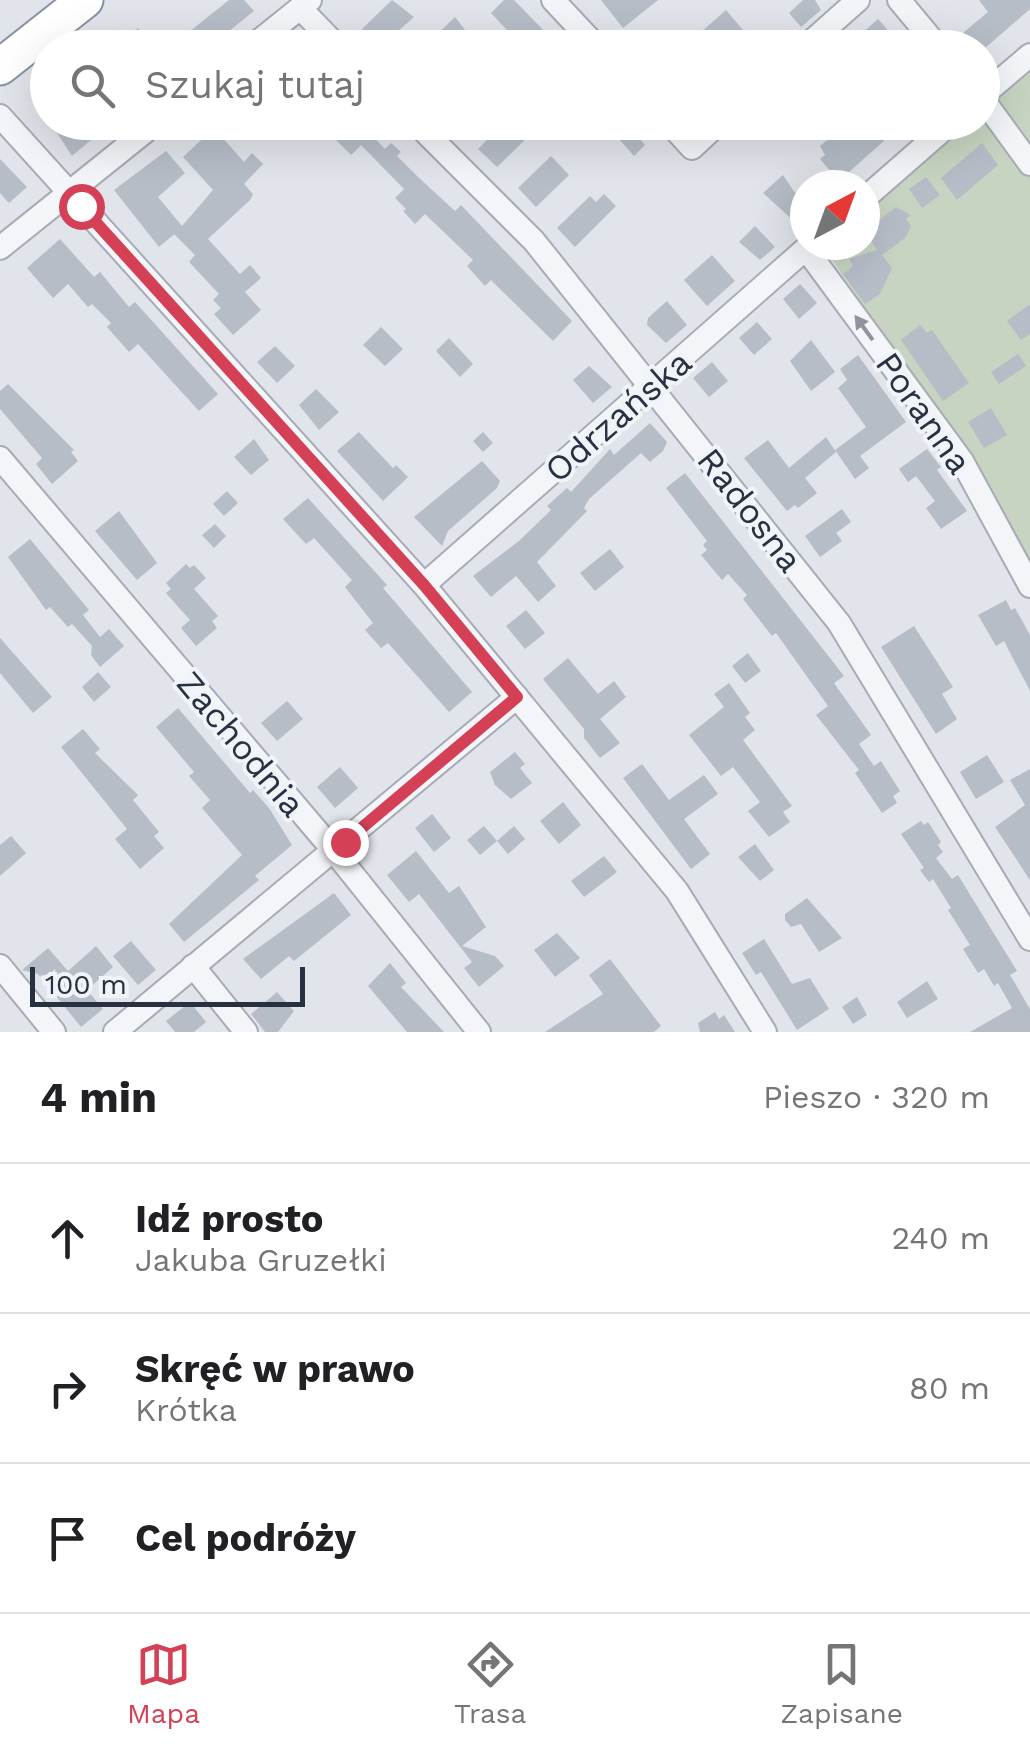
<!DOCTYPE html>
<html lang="pl">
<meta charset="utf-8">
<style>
body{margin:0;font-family:"Work Sans",sans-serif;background:#f6f6f6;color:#202124}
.compass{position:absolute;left:790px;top:170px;width:90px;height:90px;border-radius:50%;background:#fff;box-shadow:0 10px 40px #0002;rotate:41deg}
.scale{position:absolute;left:30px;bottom:25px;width:275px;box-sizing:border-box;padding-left:10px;border:5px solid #283142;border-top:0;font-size:28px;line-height:35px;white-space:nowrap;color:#283142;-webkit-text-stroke:8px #f0f3f7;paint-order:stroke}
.stop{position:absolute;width:30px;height:30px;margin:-22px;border:8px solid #d44055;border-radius:50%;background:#fff}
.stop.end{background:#d44055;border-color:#fff;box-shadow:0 2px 10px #0008}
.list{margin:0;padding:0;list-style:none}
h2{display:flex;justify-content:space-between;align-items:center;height:130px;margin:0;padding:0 40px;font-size:42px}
h2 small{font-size:32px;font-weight:400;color:#757577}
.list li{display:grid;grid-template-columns:65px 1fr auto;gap:30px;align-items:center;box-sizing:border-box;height:150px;padding:0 40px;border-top:2px solid #e0e0e0}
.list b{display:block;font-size:38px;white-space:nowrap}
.list p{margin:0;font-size:32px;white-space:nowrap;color:#757577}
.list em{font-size:32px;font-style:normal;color:#757577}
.icon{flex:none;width:55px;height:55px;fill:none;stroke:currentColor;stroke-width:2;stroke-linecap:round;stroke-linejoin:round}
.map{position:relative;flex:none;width:1030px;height:1032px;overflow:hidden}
.search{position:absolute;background:#fff;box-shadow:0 10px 40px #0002;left:30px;right:30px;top:30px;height:110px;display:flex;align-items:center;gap:25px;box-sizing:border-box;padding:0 35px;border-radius:55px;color:#757577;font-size:38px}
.sheet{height:580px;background:#fff}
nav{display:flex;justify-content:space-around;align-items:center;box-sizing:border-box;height:140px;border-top:2px solid #e0e0e0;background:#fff;font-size:28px;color:#757577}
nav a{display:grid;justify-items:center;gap:5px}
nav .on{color:#d44055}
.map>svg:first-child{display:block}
</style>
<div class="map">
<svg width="1030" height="1032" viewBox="0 0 1030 1032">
<rect width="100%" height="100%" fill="#e1e4ea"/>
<!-- green -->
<path fill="#c6d4c1" d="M 1030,68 L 1030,577 L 935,414 L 823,246 L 865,245 L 865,210 L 966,123 L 982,122 L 983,109 Z"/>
<!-- building -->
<g fill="#b7bdc7">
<path d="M 229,0 L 244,0 L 254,11 L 208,48 L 169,48 Z"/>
<path d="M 392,0 L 414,17 L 379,48 L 362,29 Z"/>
<path d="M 504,0 L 514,0 L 549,36 L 538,48 L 524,48 L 491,13 Z"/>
<path d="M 601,0 L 658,0 L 623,28 Z"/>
<path d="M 803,0 L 815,0 L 821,10 L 801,27 L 789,13 Z"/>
<path d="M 979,0 L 1030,0 L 1030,9 L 985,48 L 967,48 L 958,37 L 988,12 Z"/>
<path d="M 726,10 L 758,48 L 683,48 Z"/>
<path d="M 455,17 L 479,48 L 423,48 Z"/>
<path d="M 878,19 L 886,28 L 903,48 L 869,48 L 859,36 Z"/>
<path d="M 138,28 L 154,48 L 115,48 Z"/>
<path d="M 50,122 L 76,122 L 91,140 L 72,156 Z"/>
<path d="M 348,122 L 359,122 L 385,149 L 391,143 L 401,152 L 397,156 L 417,176 L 455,211 L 461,205 L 572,321 L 553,341 L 491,280 L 485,286 L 467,266 L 473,260 L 425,214 L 415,224 L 403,211 L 406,209 L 395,198 L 404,189 L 361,145 L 351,155 L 333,137 Z"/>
<path d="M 505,122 L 518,122 L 530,135 L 497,167 L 478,149 Z"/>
<path d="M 621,122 L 631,122 L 642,135 L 639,138 L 645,145 L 634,156 L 612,131 Z"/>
<path d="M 862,122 L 905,122 L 839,181 L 820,159 L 825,155 L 820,146 L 840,129 L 848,136 Z"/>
<path d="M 214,128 L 244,162 L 252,153 L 263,164 L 244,184 L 253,194 L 250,200 L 208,239 L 240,274 L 250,265 L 261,278 L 245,292 L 261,310 L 233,335 L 214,314 L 221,308 L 213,300 L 219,294 L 189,262 L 195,255 L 174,234 L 178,231 L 159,247 L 114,190 L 166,151 L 185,173 L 158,197 L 182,226 L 213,190 L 183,157 Z"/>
<path d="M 982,143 L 998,165 L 957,200 L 941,178 Z"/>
<path d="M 551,156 L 569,175 L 536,207 L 518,188 Z"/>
<path d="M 0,159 L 27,187 L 9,203 L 0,193 Z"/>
<path d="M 783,175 L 795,193 L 805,184 L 805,231 L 763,193 Z"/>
<path d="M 926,177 L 940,195 L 922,208 L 909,189 Z"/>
<path d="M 604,194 L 616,206 L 575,247 L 557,228 L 590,196 L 596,202 Z"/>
<path d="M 896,207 L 911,215 L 906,219 L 911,226 L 906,237 L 882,255 L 892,268 L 880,294 L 865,304 L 843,274 L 853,266 L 849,259 L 877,250 L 865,231 Z"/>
<path d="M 755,226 L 775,247 L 760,260 L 739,242 Z"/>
<path d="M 60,239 L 94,277 L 100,272 L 129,307 L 135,302 L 218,394 L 199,411 L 138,344 L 129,352 L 107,327 L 111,323 L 92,304 L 88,307 L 68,284 L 53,298 L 27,268 Z"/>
<path d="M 712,255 L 735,281 L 707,306 L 684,280 Z"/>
<path d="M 800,284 L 817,303 L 799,319 L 783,299 Z"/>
<path d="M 667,301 L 687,325 L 666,343 L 647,325 L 648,318 Z"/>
<path d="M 1030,304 L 1030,334 L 1021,340 L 1007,321 Z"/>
<path d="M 757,322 L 772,339 L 754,355 L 739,338 Z"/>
<path d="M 920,325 L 927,333 L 932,330 L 969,383 L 943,401 L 901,340 Z"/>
<path d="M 381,327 L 403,349 L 385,366 L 363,345 Z"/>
<path d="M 449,338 L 473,364 L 460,377 L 436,351 Z"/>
<path d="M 811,340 L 835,372 L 811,391 L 790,361 Z"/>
<path d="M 275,346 L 295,366 L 277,383 L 257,362 Z"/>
<path d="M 1018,354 L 1026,366 L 999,384 L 991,372 Z"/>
<path d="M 858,355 L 906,422 L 860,456 L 869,468 L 855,479 L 835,450 L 866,427 L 838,388 L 847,380 L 840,369 Z"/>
<path d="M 712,362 L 728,381 L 709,397 L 693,378 Z"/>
<path d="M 589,366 L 612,387 L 593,403 L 573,380 Z"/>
<path d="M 8,384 L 74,450 L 71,452 L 78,461 L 52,484 L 36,464 L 42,458 L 0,409 L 0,391 Z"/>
<path d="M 316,389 L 339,412 L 319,430 L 299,405 Z"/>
<path d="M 991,408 L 1007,435 L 984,448 L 968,422 Z"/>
<path d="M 650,423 L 667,442 L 663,451 L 650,462 L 641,453 L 589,499 L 584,508 L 587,511 L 537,562 L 556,586 L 538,602 L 516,576 L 491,597 L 473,576 L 520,540 L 551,510 L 547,506 L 567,488 L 571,492 L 610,449 L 614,455 Z"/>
<path d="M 359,432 L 393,468 L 396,465 L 408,477 L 383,501 L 337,451 Z"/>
<path d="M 483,432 L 493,443 L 483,452 L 473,441 Z"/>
<path d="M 826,437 L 836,452 L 805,478 L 817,493 L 798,508 L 795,505 L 787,511 L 744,458 L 768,440 L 789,468 Z"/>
<path d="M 254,439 L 269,460 L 251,475 L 234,457 Z"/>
<path d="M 927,449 L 941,467 L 937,470 L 967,511 L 941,529 L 926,508 L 935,501 L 916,476 L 908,482 L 899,469 Z"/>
<path d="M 482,461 L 500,481 L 497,488 L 448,531 L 442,546 L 414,517 Z"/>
<path d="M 685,473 L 844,676 L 834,683 L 871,735 L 859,744 L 874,766 L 881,761 L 900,791 L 893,796 L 897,803 L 882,813 L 855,773 L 859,770 L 816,715 L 828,706 L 776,633 L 772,636 L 743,599 L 747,595 L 728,574 L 722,580 L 701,555 L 707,550 L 703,545 L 707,541 L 666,488 Z"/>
<path d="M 227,491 L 238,503 L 224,516 L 213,504 Z"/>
<path d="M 308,498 L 387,585 L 383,588 L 472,692 L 449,712 L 388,643 L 381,648 L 365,630 L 373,623 L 345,587 L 352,580 L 314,538 L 306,544 L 283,519 Z"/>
<path d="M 842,509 L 851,522 L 836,533 L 842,541 L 820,557 L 805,536 Z"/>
<path d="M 119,511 L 157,563 L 137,580 L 95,531 Z"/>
<path d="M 215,524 L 226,536 L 214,548 L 202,535 Z"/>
<path d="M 30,539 L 89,610 L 83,615 L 100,637 L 109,629 L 124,646 L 100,667 L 91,655 L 92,646 L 72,624 L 68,627 L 50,607 L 46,610 L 8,557 Z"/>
<path d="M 610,549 L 624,567 L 595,591 L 580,573 Z"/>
<path d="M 186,564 L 190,568 L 194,565 L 206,578 L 194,589 L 218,616 L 212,621 L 217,628 L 196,646 L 181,628 L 190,620 L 166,593 L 171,589 L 166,583 Z"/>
<path d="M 1006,600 L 1011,610 L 1015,608 L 1030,635 L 1030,691 L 1004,641 L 996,646 L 978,615 Z"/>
<path d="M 526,610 L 545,633 L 525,649 L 506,626 Z"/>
<path d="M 914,626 L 953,687 L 942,694 L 957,719 L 936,734 L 881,647 Z"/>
<path d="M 0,638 L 52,697 L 33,713 L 0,673 Z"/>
<path d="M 748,653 L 761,671 L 745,683 L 732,666 Z"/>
<path d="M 568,658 L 598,694 L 614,681 L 626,697 L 600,719 L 620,743 L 600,758 L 584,738 L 584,729 L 543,679 Z"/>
<path d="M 98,672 L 111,687 L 94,702 L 82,687 Z"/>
<path d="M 729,683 L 750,713 L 745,717 L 755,730 L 743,740 L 792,806 L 783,812 L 790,822 L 769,837 L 748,811 L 760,802 L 743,780 L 733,767 L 721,776 L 689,735 L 724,707 L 714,694 Z"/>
<path d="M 287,701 L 303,719 L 277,741 L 261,723 Z"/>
<path d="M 178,708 L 250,793 L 253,790 L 269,808 L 292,845 L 255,876 L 259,880 L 184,942 L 169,924 L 242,855 L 202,808 L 210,800 L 189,776 L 194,772 L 156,727 Z"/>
<path d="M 83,729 L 100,749 L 95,753 L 138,795 L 133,800 L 159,832 L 154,836 L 164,848 L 140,869 L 115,839 L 127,829 L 61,747 Z"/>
<path d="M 515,752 L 525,764 L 520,768 L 532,783 L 511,799 L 495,785 L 490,772 Z"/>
<path d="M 987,755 L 1004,782 L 976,799 L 960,772 Z"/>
<path d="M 642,764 L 669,800 L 704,775 L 718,794 L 684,819 L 710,854 L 691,869 L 623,778 Z"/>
<path d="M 340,767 L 358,788 L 335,808 L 317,787 Z"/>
<path d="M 1030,769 L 1030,880 L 995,827 L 1025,805 L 1010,780 Z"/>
<path d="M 563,802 L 581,825 L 559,844 L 540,821 Z"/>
<path d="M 432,814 L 451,838 L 434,852 L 415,828 Z"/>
<path d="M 921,821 L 924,825 L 928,822 L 941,842 L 938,845 L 943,852 L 936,858 L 952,879 L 958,875 L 1017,971 L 1010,975 L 1030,1009 L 1030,1032 L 970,1032 L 1012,1008 L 998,983 L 994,986 L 984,969 L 978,973 L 963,949 L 970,945 L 948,910 L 951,908 L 933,879 L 929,882 L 920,870 L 924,868 L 901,834 Z"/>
<path d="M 484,826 L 497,841 L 480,855 L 467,840 Z"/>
<path d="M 514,826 L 525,839 L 508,854 L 497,841 Z"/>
<path d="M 11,836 L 26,853 L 0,876 L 0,845 Z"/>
<path d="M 755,844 L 774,870 L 760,881 L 738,857 Z"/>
<path d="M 416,851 L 449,893 L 459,886 L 486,927 L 462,946 L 495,956 L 504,966 L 479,987 L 464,968 L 472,962 L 419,894 L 409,902 L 387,875 Z"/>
<path d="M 604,856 L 617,872 L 584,897 L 571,881 Z"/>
<path d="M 334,893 L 351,915 L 294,961 L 289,956 L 261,979 L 243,959 Z"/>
<path d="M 807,898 L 842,938 L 819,952 L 801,924 L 791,927 L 785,920 L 785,914 Z"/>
<path d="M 557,933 L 580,958 L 555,977 L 534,950 Z"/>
<path d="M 764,939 L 792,984 L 810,978 L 829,1009 L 797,1030 L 761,972 L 756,975 L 742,953 Z"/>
<path d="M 131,941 L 156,970 L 138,985 L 113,956 Z"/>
<path d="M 96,946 L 113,967 L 87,990 L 103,1009 L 81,1027 L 38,974 L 22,970 L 48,948 L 68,971 Z"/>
<path d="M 610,959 L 661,1026 L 654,1032 L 545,1032 L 603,994 L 589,975 Z"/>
<path d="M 390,963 L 406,983 L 401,987 L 444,1032 L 407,1032 L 368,986 Z"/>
<path d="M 927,981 L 938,999 L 907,1018 L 897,1002 Z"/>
<path d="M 277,992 L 294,1011 L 278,1032 L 265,1032 L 251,1014 Z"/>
<path d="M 857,997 L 867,1015 L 853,1024 L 842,1007 Z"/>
<path d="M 190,1002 L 206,1022 L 194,1032 L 175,1032 L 166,1021 Z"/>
<path d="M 715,1012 L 719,1019 L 724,1015 L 735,1032 L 700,1032 L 698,1023 Z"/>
</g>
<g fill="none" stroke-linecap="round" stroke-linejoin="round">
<!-- minor casing -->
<g stroke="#a6abb4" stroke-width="26">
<g id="minor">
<path d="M 553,0 L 598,48"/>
<path d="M 899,0 L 939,48"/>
<path d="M 300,8 L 339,48"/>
<path d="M 250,48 L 310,0"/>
<path d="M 804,48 L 858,0"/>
<path d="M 982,96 L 1030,55"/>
<path d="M 982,98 L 1030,164"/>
<path d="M 0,116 L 424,585 L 677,891 L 765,1032"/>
<path d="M 415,122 L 534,241 L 839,623 L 1030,939"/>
<path d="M 668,122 L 692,148 L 720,122"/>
<path d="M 865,198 L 952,122"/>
<path d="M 0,248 L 157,122"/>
<path d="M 806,249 L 962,461 L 1030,586"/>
<path d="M 0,458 L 334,851 L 479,1032"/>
<path d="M 424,585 L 810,245"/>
<path d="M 0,966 L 54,1032"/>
<path d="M 193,966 L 246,1032"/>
<path d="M 115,1032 L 517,697"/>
</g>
</g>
<!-- highway casing -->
<g stroke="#8791a1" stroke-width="39">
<path id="highway" d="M 0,67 L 85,0"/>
</g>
<!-- minor -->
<use href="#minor" stroke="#f3f5f8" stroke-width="22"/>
<!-- highway -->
<use href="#highway" stroke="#fff" stroke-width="35"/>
</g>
<!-- one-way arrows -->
<defs><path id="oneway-solid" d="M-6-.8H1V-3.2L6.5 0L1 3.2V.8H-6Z" transform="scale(2.5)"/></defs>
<use fill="#8e939d" href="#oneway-solid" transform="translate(864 328) rotate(-126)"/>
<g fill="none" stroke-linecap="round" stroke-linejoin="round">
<!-- route -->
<path stroke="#d44055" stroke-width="12" d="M 81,206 L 424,585 L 517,697 L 345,842"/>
</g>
<g text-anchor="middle" stroke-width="8" stroke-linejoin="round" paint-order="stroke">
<!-- street labels -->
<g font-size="35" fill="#283142" stroke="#f0f3f7">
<text transform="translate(924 413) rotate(55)" y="12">Poranna</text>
<text transform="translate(618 416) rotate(-41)" y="12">Odrzańska</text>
<text transform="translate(750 510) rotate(52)" y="12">Radosna</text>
<text transform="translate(241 744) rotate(50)" y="12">Zachodnia</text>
</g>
</g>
</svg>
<svg class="compass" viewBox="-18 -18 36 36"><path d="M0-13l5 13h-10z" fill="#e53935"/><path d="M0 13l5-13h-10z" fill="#757577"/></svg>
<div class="scale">100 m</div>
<div class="stop" style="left:81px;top:206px"></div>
<div class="stop end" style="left:345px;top:842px"></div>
<div class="search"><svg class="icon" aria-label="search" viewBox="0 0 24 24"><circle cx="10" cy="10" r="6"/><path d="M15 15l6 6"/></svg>Szukaj tutaj</div>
</div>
<section class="sheet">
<h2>4 min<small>Pieszo · 320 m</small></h2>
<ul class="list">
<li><svg class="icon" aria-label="ahead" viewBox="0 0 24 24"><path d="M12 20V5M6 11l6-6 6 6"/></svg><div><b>Idź prosto</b><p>Jakuba Gruzełki</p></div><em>240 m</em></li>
<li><svg class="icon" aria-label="right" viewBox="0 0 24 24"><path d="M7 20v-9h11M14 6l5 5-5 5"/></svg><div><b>Skręć w prawo</b><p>Krótka</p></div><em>80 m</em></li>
<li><svg class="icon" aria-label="arrive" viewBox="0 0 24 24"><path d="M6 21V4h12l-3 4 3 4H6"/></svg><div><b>Cel podróży</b></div></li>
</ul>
</section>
<nav>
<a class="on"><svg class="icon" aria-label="map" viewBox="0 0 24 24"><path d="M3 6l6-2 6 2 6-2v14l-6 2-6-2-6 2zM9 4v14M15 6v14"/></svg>Mapa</a>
<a><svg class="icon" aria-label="directions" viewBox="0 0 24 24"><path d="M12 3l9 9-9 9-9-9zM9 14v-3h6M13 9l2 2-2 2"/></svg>Trasa</a>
<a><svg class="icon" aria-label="saved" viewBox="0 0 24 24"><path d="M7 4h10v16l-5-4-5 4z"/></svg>Zapisane</a>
</nav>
